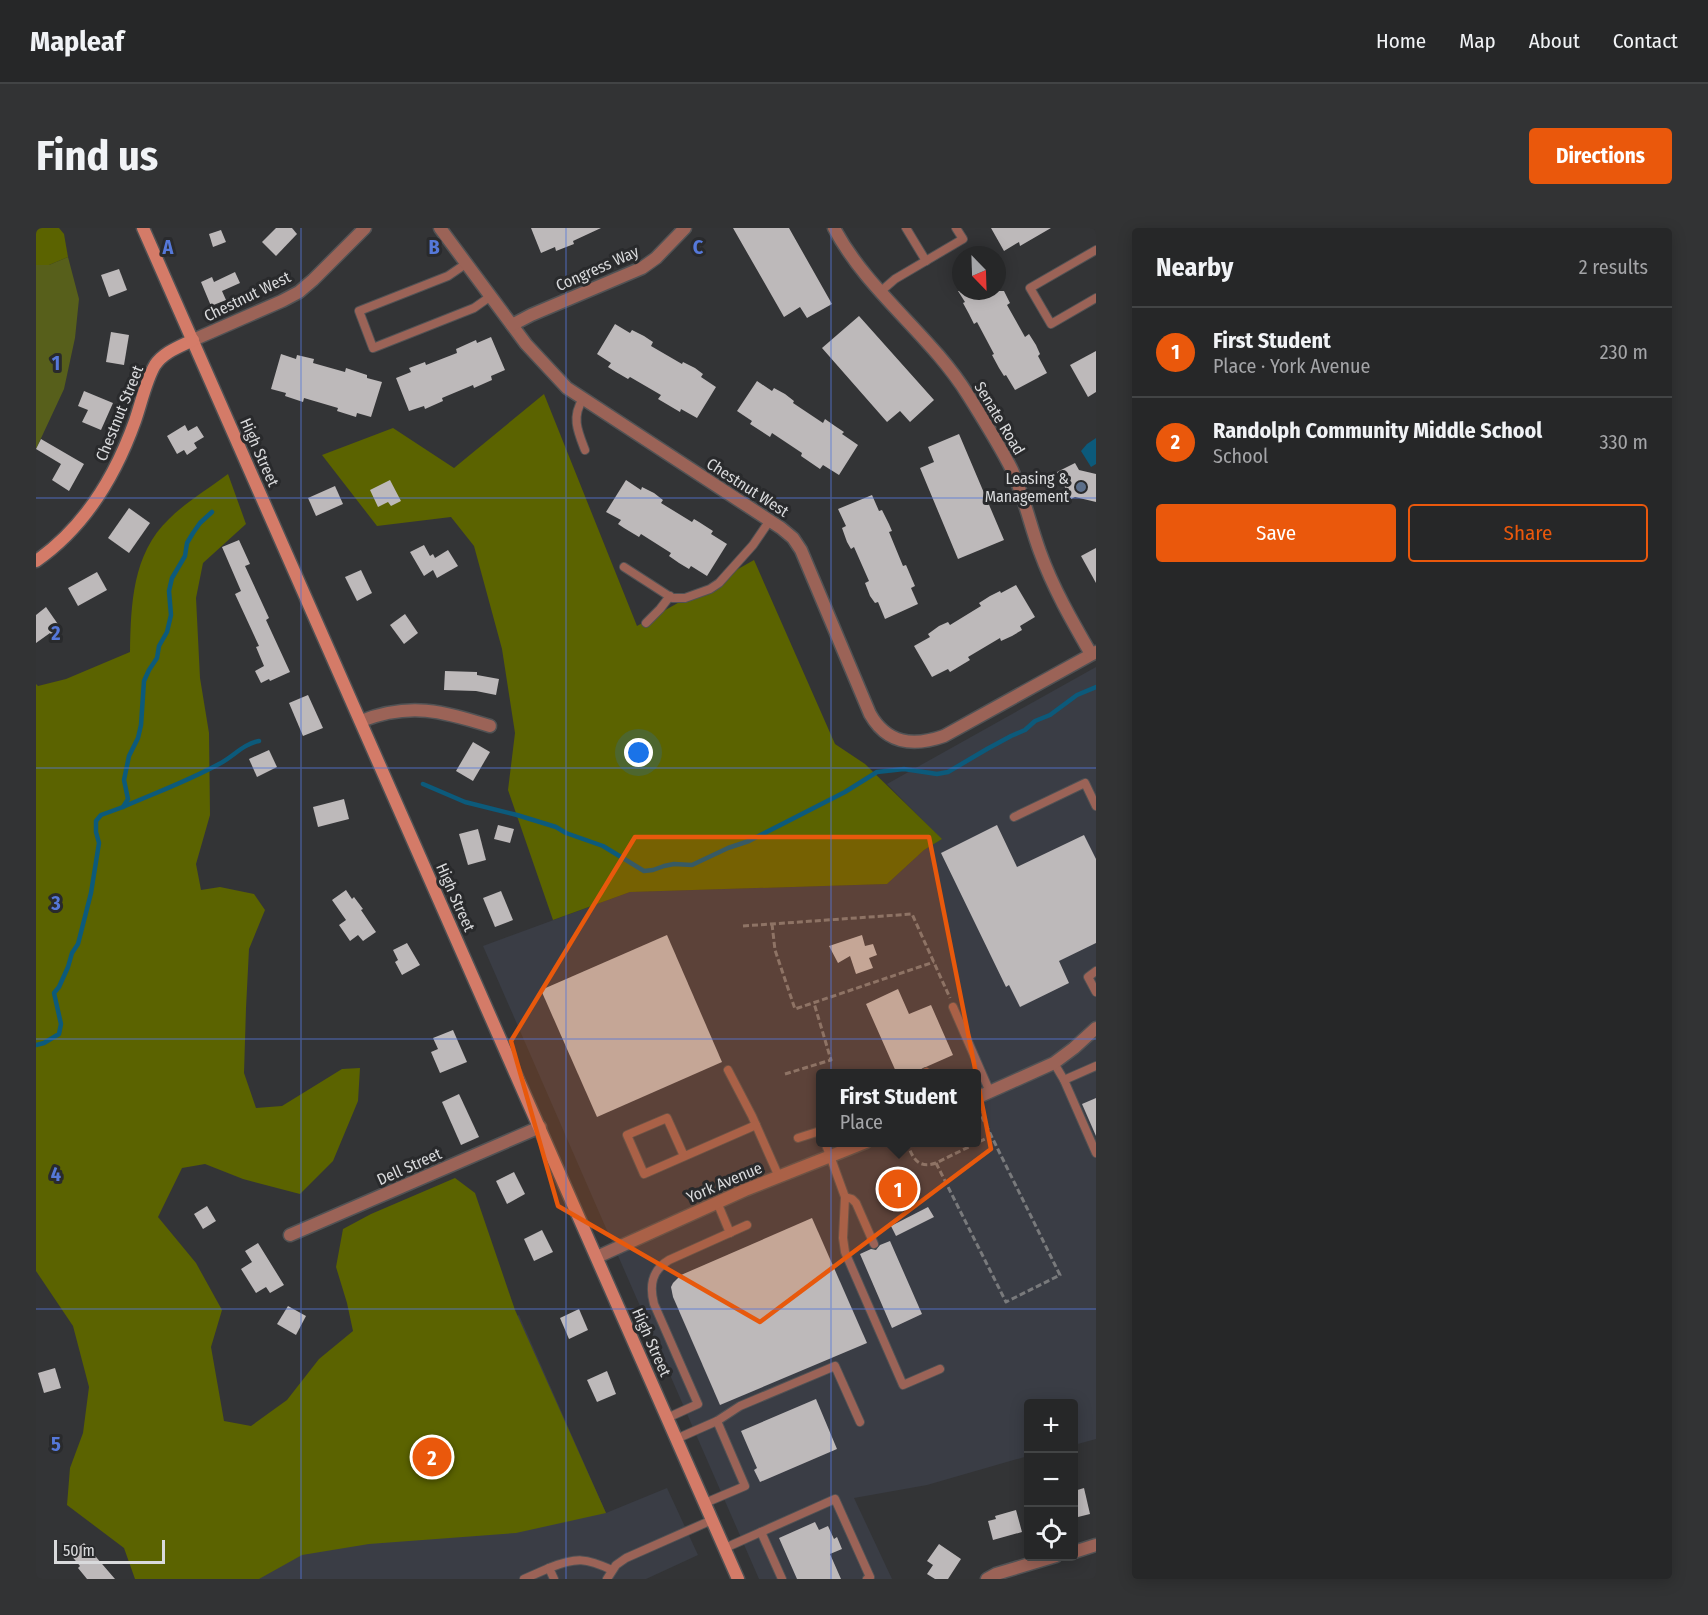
<!DOCTYPE html>
<meta charset="utf-8">
<style>
body{margin:0;font-family:"Fira Sans Condensed",sans-serif;background:#323334;color:#f1f3f6}
.controls{position:absolute;right:18px;bottom:18px;display:grid;overflow:hidden;border-radius:6px;box-shadow:0 3px 15px #0003}
.controls button{width:54px;height:54px;display:grid;place-items:center;padding:0;border:0;border-bottom:2px solid #424445;background:#262728;color:#f1f3f6;font:30px sans-serif}
.compass{position:absolute;left:916px;top:18px;width:54px;height:54px;border-radius:50%;background:#262728;box-shadow:0 3px 15px #0003;rotate:157deg}
.scale{position:absolute;left:18px;bottom:15px;width:111px;box-sizing:border-box;padding-left:6px;border:3px solid #d9dadc;border-top:0;font-size:16px;line-height:21px;white-space:nowrap;color:#d9dadc;-webkit-text-stroke:4px #292a2c;paint-order:stroke}
.you{position:absolute;left:603px;top:525px;width:21px;height:21px;margin:-15px;border:4px solid #fff;border-radius:50%;background:#1a73e8;box-shadow:0 0 0 9px #1a73e833}
.badge{display:grid;place-items:center;width:39px;height:39px;border-radius:50%;background:#ea580c;color:#fff;font-size:20px;font-weight:700}
.pin{position:absolute;translate:-50% -50%;border:3px solid #fff;box-shadow:0 2px 6px #0006}
.popup{position:absolute;left:780px;top:841px;width:165px;height:78px;box-sizing:border-box;display:grid;place-content:center;border-radius:6px;background:#262728;filter:drop-shadow(0 2px 4px #0005);font-size:20px;white-space:nowrap;color:#a4a5a8}
.popup b{font-size:22px;color:#f1f3f6}
.popup::after{content:'';position:absolute;left:50%;top:100%;margin-left:-12px;border:12px solid transparent;border-top-color:#262728}
.list{margin:0;padding:0;list-style:none}
h2{display:flex;justify-content:space-between;align-items:center;height:78px;margin:0;padding:0 24px;font-size:26px}
h2 small{font-size:20px;font-weight:400;color:#a4a5a8}
.list li{display:grid;grid-template-columns:39px 1fr auto;gap:18px;align-items:center;box-sizing:border-box;height:90px;padding:0 24px;border-top:2px solid #424445}
.list b{display:block;font-size:22px;white-space:nowrap}
.list p{margin:0;font-size:20px;white-space:nowrap;color:#a4a5a8}
.list em{font-size:20px;font-style:normal;color:#a4a5a8}
.actions{display:flex;gap:12px;padding:18px 24px}
.actions a{flex:1;padding:14px 0;border:2px solid #ea580c;border-radius:6px;text-align:center;font-size:21px;color:#ea580c}
.actions .main{background:#ea580c;color:#fff}
.icon{flex:none;width:33px;height:33px;fill:none;stroke:currentColor;stroke-width:2;stroke-linecap:round;stroke-linejoin:round}
.map{position:relative;flex:none;width:1060px;height:1351px;overflow:hidden;border-radius:6px}
header{display:flex;align-items:center;gap:36px;box-sizing:border-box;height:84px;padding:0 30px;background:#262728;border-bottom:2px solid #424445}
header strong{font-size:28px}
nav{display:flex;gap:33px;margin-inline-start:auto;font-size:21px}
.intro{display:flex;align-items:center;justify-content:space-between;box-sizing:border-box;height:144px;padding:0 36px}
h1{margin:0;font-size:42px}
.button{padding:15px 27px;border-radius:6px;background:#ea580c;color:#fff;font-size:21px;font-weight:700}
main{display:flex;gap:36px;padding:0 36px}
aside{flex:1;background:#262728;border-radius:6px;box-shadow:0 3px 15px #0003}
.map>svg:first-child{display:block}
</style>
<header>
<strong>Mapleaf</strong>
<nav><a>Home</a><a>Map</a><a>About</a><a>Contact</a></nav>
</header>
<div class="intro"><h1>Find us</h1><a class="button">Directions</a></div>
<main>
<div class="map">
<svg width="1060" height="1351" viewBox="0 0 1060 1351">
<rect width="100%" height="100%" fill="#333436"/>
<!-- built -->
<g fill="#3a3d45" fill-rule="evenodd">
<path d="M 1060,439 L 1060,1211 L 1038,1217 L 1038,1176 L 993,1176 L 992,1228 L 891,1257 L 818,1270 L 856,1351 L 723,1351 L 447,718 L 594,664 L 851,656 L 888,622 L 905,611 L 851,556 ZM 784,846 L 940,846 L 940,914 L 784,914 Z"/>
<path d="M 483,1087 L 570,1285 L 631,1260 L 662,1327 L 610,1351 L 117,1351 L 273,1179 Z"/>
</g>
<!-- green -->
<path fill="#575f1b" d="M 32,29 L 43,71 L 39,110 L 28,161 L 0,221 L 0,37 L 13,37 Z"/>
<!-- forest -->
<g fill="#5b6300">
<path d="M 0,0 L 23,0 L 28,6 L 32,29 L 13,37 L 0,37 Z"/>
<path d="M 508,166 L 601,398 L 718,332 L 799,516 L 829,536 L 906,611 L 888,622 L 851,656 L 594,664 L 517,692 L 472,562 L 479,505 L 466,421 L 438,318 L 415,289 L 341,298 L 286,227 L 357,200 L 418,240 Z"/>
<path d="M 192,246 L 210,296 L 167,335 L 160,370 L 164,450 L 173,505 L 174,587 L 160,636 L 165,662 L 184,659 L 218,666 L 229,682 L 213,721 L 210,780 L 208,845 L 220,880 L 246,878 L 306,841 L 324,840 L 322,873 L 297,933 L 264,966 L 207,951 L 169,936 L 146,940 L 122,989 L 160,1035 L 186,1082 L 175,1119 L 188,1193 L 215,1198 L 251,1172 L 283,1131 L 317,1103 L 311,1075 L 300,1039 L 307,1001 L 335,986 L 419,950 L 439,965 L 479,1082 L 570,1285 L 480,1305 L 333,1316 L 266,1327 L 223,1351 L 99,1351 L 88,1320 L 31,1277 L 34,1240 L 47,1205 L 53,1159 L 37,1098 L 0,1043 L 0,456 L 2,458 L 30,451 L 94,424 C 95,377 96,326 133,291 C 150,274 172,261 192,246 Z"/>
</g>
<!-- water -->
<path fill="#0c5a7b" d="M 1060,210 L 1060,236 L 1055,239 L 1045,223 L 1051,216 Z"/>
<g fill="none" stroke-linecap="round" stroke-linejoin="round">
<!-- stream -->
<g stroke="#0c5a7b" stroke-width="4.5">
<path d="M 387,556 L 429,574 L 481,587 L 520,599 L 530,605 L 567,618 L 608,643 L 617,642 L 628,638 L 638,636 L 656,637 L 692,620 L 713,613 L 809,564 L 841,544 L 868,541 L 901,546 L 912,544 L 951,521 L 975,508 L 989,502 L 999,493 L 1014,487 L 1041,467 L 1060,459"/>
<path d="M 87,579 C 119,565 152,553 183,536 C 197,529 207,516 223,513"/>
<path d="M 0,817 L 8,815 L 23,806 L 25,796 L 18,765 L 23,759 L 32,739 L 36,725 L 42,716 L 55,665 L 63,615 L 60,604 L 60,593 L 65,587 L 87,579 L 92,571 L 88,552 L 93,528 L 102,510 L 105,497 L 108,453 L 113,442 L 121,430 L 123,418 L 131,404 L 135,387 L 133,363 L 136,350 L 149,328 L 151,315 L 157,305 L 164,295 L 176,284"/>
</g>
</g>
<!-- building -->
<g fill="#bdb9ba">
<path d="M 240,0 L 256,0 L 261,6 L 240,28 L 226,14 Z"/>
<path d="M 495,0 L 565,0 L 537,13 L 538,16 L 520,23 L 519,19 L 505,25 Z"/>
<path d="M 697,0 L 753,0 L 796,76 L 771,90 L 764,79 L 748,89 Z"/>
<path d="M 955,0 L 1015,0 L 984,18 L 983,14 L 968,23 Z"/>
<path d="M 185,2 L 190,14 L 177,19 L 173,6 Z"/>
<path d="M 83,41 L 91,62 L 73,69 L 65,47 Z"/>
<path d="M 199,44 L 204,55 L 186,63 L 190,72 L 175,78 L 165,54 L 176,49 L 178,54 Z"/>
<path d="M 922,63 L 968,63 L 974,75 L 971,77 L 989,109 L 993,106 L 1000,117 L 1004,126 L 1002,128 L 1011,145 L 979,162 L 970,147 L 968,148 L 963,140 L 956,127 L 958,126 L 941,94 L 938,96 L 933,86 L 927,75 L 929,74 Z"/>
<path d="M 823,88 L 898,172 L 874,194 L 864,183 L 851,194 L 786,120 Z"/>
<path d="M 579,96 L 594,105 L 596,102 L 608,108 L 617,114 L 615,118 L 646,136 L 647,134 L 659,140 L 667,146 L 665,149 L 680,159 L 661,190 L 645,181 L 644,184 L 622,171 L 625,167 L 594,149 L 592,151 L 580,144 L 572,139 L 575,135 L 561,126 Z"/>
<path d="M 75,104 L 93,107 L 88,137 L 70,134 Z"/>
<path d="M 455,109 L 469,142 L 455,148 L 456,152 L 438,160 L 437,157 L 406,170 L 407,173 L 389,181 L 388,178 L 373,183 L 360,150 L 375,144 L 373,140 L 389,134 L 390,137 L 421,125 L 420,121 L 440,112 L 441,115 Z"/>
<path d="M 1060,123 L 1060,164 L 1052,169 L 1034,137 Z"/>
<path d="M 245,126 L 260,131 L 261,127 L 278,131 L 277,135 L 309,144 L 310,140 L 331,147 L 331,150 L 346,154 L 335,189 L 321,185 L 320,189 L 301,183 L 302,180 L 268,170 L 267,174 L 249,168 L 250,165 L 235,161 Z"/>
<path d="M 721,153 L 736,163 L 738,160 L 749,166 L 758,173 L 757,175 L 787,195 L 789,191 L 799,198 L 808,204 L 806,206 L 822,217 L 803,247 L 787,237 L 784,241 L 765,228 L 766,225 L 736,205 L 734,209 L 714,196 L 716,193 L 701,183 Z"/>
<path d="M 48,163 L 77,175 L 65,202 L 46,194 L 52,182 L 42,178 Z"/>
<path d="M 149,197 L 152,203 L 161,198 L 168,209 L 158,215 L 161,220 L 151,227 L 148,222 L 141,226 L 131,208 Z"/>
<path d="M 923,206 L 968,312 L 922,331 L 884,240 L 898,234 L 892,219 Z"/>
<path d="M 5,211 L 48,236 L 33,263 L 16,252 L 25,236 L 0,221 Z"/>
<path d="M 1039,235 L 1043,242 L 1060,246 L 1060,274 L 1039,269 L 1035,271 L 1021,244 Z"/>
<path d="M 354,252 L 365,273 L 355,278 L 352,274 L 342,279 L 334,262 Z"/>
<path d="M 590,252 L 605,262 L 606,259 L 618,265 L 627,272 L 625,275 L 656,294 L 658,291 L 663,294 L 677,303 L 675,306 L 691,316 L 671,348 L 655,338 L 653,341 L 643,335 L 633,328 L 635,325 L 605,306 L 603,309 L 588,300 L 582,296 L 585,292 L 570,284 Z"/>
<path d="M 299,258 L 307,276 L 280,288 L 272,270 Z"/>
<path d="M 836,267 L 843,283 L 846,282 L 853,296 L 856,303 L 853,304 L 867,338 L 870,337 L 879,358 L 875,360 L 882,376 L 849,391 L 842,374 L 839,375 L 834,368 L 829,355 L 833,353 L 818,319 L 815,321 L 811,314 L 806,300 L 810,298 L 802,281 Z"/>
<path d="M 93,280 L 114,295 L 93,325 L 72,310 Z"/>
<path d="M 203,312 L 214,336 L 209,338 L 233,390 L 230,392 L 254,444 L 234,453 L 233,451 L 225,455 L 219,443 L 228,438 L 220,419 L 223,418 L 199,366 L 205,363 L 186,319 Z"/>
<path d="M 388,317 L 394,328 L 397,326 L 399,330 L 412,322 L 422,338 L 401,350 L 397,342 L 388,348 L 374,324 Z"/>
<path d="M 1060,320 L 1060,355 L 1045,328 Z"/>
<path d="M 325,342 L 336,365 L 321,373 L 309,349 Z"/>
<path d="M 61,344 L 71,362 L 42,378 L 32,360 Z"/>
<path d="M 980,357 L 999,389 L 984,398 L 986,402 L 976,408 L 965,413 L 964,410 L 932,429 L 934,432 L 914,444 L 912,441 L 896,449 L 878,418 L 894,409 L 892,406 L 903,398 L 912,394 L 914,397 L 945,378 L 943,375 L 954,368 L 964,363 L 965,365 Z"/>
<path d="M 10,379 L 26,402 L 17,408 L 14,405 L 0,415 L 0,387 Z"/>
<path d="M 369,386 L 382,405 L 368,416 L 354,397 Z"/>
<path d="M 409,443 L 441,444 L 441,447 L 463,451 L 460,467 L 440,463 L 408,462 Z"/>
<path d="M 272,467 L 287,500 L 267,508 L 253,475 Z"/>
<path d="M 437,514 L 454,524 L 437,553 L 420,543 Z"/>
<path d="M 233,522 L 241,539 L 221,549 L 213,531 Z"/>
<path d="M 308,571 L 313,591 L 282,599 L 277,579 Z"/>
<path d="M 462,597 L 478,601 L 474,615 L 458,611 Z"/>
<path d="M 961,597 L 981,639 L 1048,607 L 1060,631 L 1060,715 L 1023,733 L 1033,755 L 984,779 L 973,757 L 970,759 L 905,625 Z"/>
<path d="M 442,601 L 450,632 L 432,637 L 423,606 Z"/>
<path d="M 310,662 L 316,671 L 318,669 L 327,681 L 325,682 L 340,704 L 327,713 L 322,707 L 314,713 L 303,697 L 310,692 L 296,672 Z"/>
<path d="M 465,663 L 477,692 L 459,699 L 447,670 Z"/>
<path d="M 631,707 L 686,834 L 561,889 L 505,762 Z"/>
<path d="M 826,707 L 829,718 L 837,716 L 841,727 L 833,730 L 837,740 L 820,746 L 814,728 L 802,735 L 793,718 Z"/>
<path d="M 371,715 L 384,737 L 366,747 L 359,734 L 362,732 L 357,722 Z"/>
<path d="M 862,761 L 873,786 L 895,777 L 917,827 L 874,846 L 861,846 L 830,776 Z"/>
<path d="M 417,802 L 431,834 L 404,845 L 395,824 L 402,821 L 397,810 Z"/>
<path d="M 423,866 L 443,909 L 425,917 L 406,874 Z"/>
<path d="M 1060,870 L 1060,908 L 1046,876 Z"/>
<path d="M 478,944 L 489,966 L 471,976 L 460,953 Z"/>
<path d="M 865,953 L 870,965 L 859,970 L 854,958 Z"/>
<path d="M 171,978 L 180,993 L 167,1001 L 158,986 Z"/>
<path d="M 892,979 L 898,989 L 860,1008 L 855,998 Z"/>
<path d="M 776,990 L 831,1115 L 684,1177 L 637,1069 L 635,1059 L 637,1055 L 645,1047 Z"/>
<path d="M 506,1002 L 517,1024 L 498,1033 L 488,1011 Z"/>
<path d="M 854,1013 L 886,1086 L 856,1100 L 824,1026 L 835,1021 L 840,1022 L 844,1017 Z"/>
<path d="M 222,1015 L 248,1057 L 234,1065 L 230,1059 L 220,1065 L 205,1041 L 216,1034 L 209,1023 Z"/>
<path d="M 252,1078 L 270,1088 L 260,1107 L 241,1096 Z"/>
<path d="M 543,1081 L 552,1102 L 533,1111 L 524,1090 Z"/>
<path d="M 19,1140 L 25,1160 L 8,1165 L 2,1145 Z"/>
<path d="M 571,1143 L 580,1166 L 561,1174 L 551,1152 Z"/>
<path d="M 780,1171 L 801,1221 L 724,1254 L 718,1242 L 721,1240 L 705,1203 Z"/>
<path d="M 1048,1260 L 1054,1286 L 1038,1290 L 1038,1263 Z"/>
<path d="M 980,1282 L 986,1304 L 957,1312 L 952,1293 L 960,1291 L 959,1288 Z"/>
<path d="M 779,1294 L 783,1302 L 792,1298 L 798,1311 L 801,1309 L 806,1321 L 794,1326 L 805,1351 L 761,1351 L 743,1310 Z"/>
<path d="M 48,1315 L 79,1351 L 51,1351 L 42,1340 L 44,1338 L 34,1326 Z"/>
<path d="M 903,1316 L 925,1331 L 912,1351 L 899,1351 L 891,1346 L 897,1337 L 891,1333 Z"/>
</g>
<g fill="none" stroke-linecap="round" stroke-linejoin="round">
<!-- service casing -->
<g stroke="#515254" stroke-width="10">
<g id="service">
<path d="M 870,0 L 890,33"/>
<path d="M 1060,22 L 994,60 L 1015,96 L 1060,70"/>
<path d="M 431,35 L 412,48 L 323,83 L 337,120 L 438,80 L 455,68"/>
<path d="M 844,64 L 859,51 L 927,11 L 920,0"/>
<path d="M 547,171 C 535,189 542,204 549,222"/>
<path d="M 588,339 L 636,370 L 649,370 L 674,361 L 683,355 L 717,317 L 734,292"/>
<path d="M 610,395 L 624,381 L 634,368"/>
<path d="M 978,589 L 1049,555 L 1060,578"/>
<path d="M 1060,743 L 1052,749 L 1060,764"/>
<path d="M 917,779 L 954,864"/>
<path d="M 1018,835 L 1028,852 L 1060,925"/>
<path d="M 692,842 L 716,888 L 743,949"/>
<path d="M 890,844 L 891,846"/>
<path d="M 1028,852 L 1060,838"/>
<path d="M 762,910 L 784,903"/>
<path d="M 789,914 L 809,969 L 807,1010 L 809,1024 L 867,1157 L 904,1141"/>
<path d="M 648,928 L 631,890 L 591,907 L 608,946 L 720,897"/>
<path d="M 809,969 L 816,971 L 820,975 L 838,1016"/>
<path d="M 681,974 L 694,1005"/>
<path d="M 631,1190 L 662,1176 L 618,1076 C 613,1057 616,1042 633,1032 L 711,997"/>
<path d="M 640,1211 L 681,1193 L 704,1178 L 799,1138 L 824,1194"/>
<path d="M 669,1275 L 709,1258 L 681,1193"/>
<path d="M 725,1304 L 746,1351"/>
<path d="M 689,1320 L 799,1271 L 834,1349 L 831,1351"/>
<path d="M 488,1351 L 513,1340"/>
<path d="M 518,1351 L 513,1340 C 541,1329 550,1330 576,1342"/>
<path d="M 571,1351 L 580,1337 L 590,1330 L 676,1292"/>
</g>
</g>
<!-- minor casing -->
<g stroke="#515254" stroke-width="15">
<g id="minor">
<path d="M 404,0 L 490,116 L 531,160 L 745,300 L 757,310 L 765,322 L 834,486 C 851,516 877,519 908,508 L 1060,424"/>
<path d="M 798,0 C 832,64 894,106 932,167 C 947,191 963,216 976,242 C 988,268 994,297 1004,324 C 1017,360 1036,393 1055,426"/>
<path d="M 476,97 L 495,87 L 606,40 L 620,30 L 649,0"/>
<path d="M 157,112 L 246,73 L 263,64 L 277,52 L 329,0"/>
<path d="M 325,493 C 374,474 406,483 454,498"/>
<path d="M 940,870 L 1018,835 L 1038,820 L 1060,800"/>
<path d="M 254,1007 L 504,899"/>
<path d="M 561,1029 L 709,962 L 830,914"/>
<path d="M 1038,1324 L 1060,1317"/>
<path d="M 951,1351 L 960,1346 L 1020,1328"/>
</g>
</g>
<!-- secondary casing -->
<g stroke="#515254" stroke-width="15">
<g id="secondary">
<path d="M 107,0 L 702,1351"/>
<path d="M 0,333 C 49,299 79,249 99,193 C 105,176 110,152 119,137 C 128,124 143,119 157,112"/>
</g>
</g>
<!-- path -->
<g stroke="#797a7c" stroke-width="3" stroke-dasharray="6 3" stroke-linecap="butt">
<path d="M 736,696 L 739,722 L 759,781 L 898,734"/>
<path d="M 707,698 L 876,686 L 914,770"/>
<path d="M 749,846 L 795,832 L 778,775"/>
<path d="M 871,914 C 876,930 882,941 900,935 L 955,908"/>
<path d="M 900,935 L 970,1074 L 1024,1047 L 943,883"/>
</g>
<!-- service -->
<use href="#service" stroke="#9b6357" stroke-width="8"/>
<!-- minor -->
<use href="#minor" stroke="#9b6357" stroke-width="12"/>
<!-- secondary -->
<use href="#secondary" stroke="#d47b68" stroke-width="12"/>
</g>
<!-- marked area -->
<path fill="#e8590c" fill-opacity="0.2" stroke="#e8590c" stroke-width="4.5" stroke-linejoin="round" d="M 599,609 L 893,609 L 955,921 L 724,1094 L 522,978 L 475,813 Z"/>
<!-- grid -->
<path fill="none" stroke="#5578d9" stroke-width="1.5" stroke-opacity="0.55" d="M 265,0 L 265,1351M 530,0 L 530,1351M 795,0 L 795,1351M 0,270 L 1060,270M 0,540 L 1060,540M 0,811 L 1060,811M 0,1081 L 1060,1081"/>
<!-- markers -->
<circle fill="#5c6f8a" stroke="#292a2c" stroke-width="2" cx="1045" cy="259" r="6"/>
<g text-anchor="middle" stroke-width="6" stroke-linejoin="round" paint-order="stroke">
<!-- street labels -->
<g font-size="16" fill="#d9dadc" stroke="#292a2c">
<text transform="translate(561 40) rotate(-24)" y="6">Congress Way</text>
<text transform="translate(211 68) rotate(-26)" y="6">Chestnut West</text>
<text transform="translate(83 185) rotate(-68)" y="6">Chestnut Street</text>
<text transform="translate(964 190) rotate(59)" y="6">Senate Road</text>
<text transform="translate(224 224) rotate(66)" y="6">High Street</text>
<text transform="translate(712 259) rotate(33)" y="6">Chestnut West</text>
<text transform="translate(420 669) rotate(66)" y="6">High Street</text>
<text transform="translate(373 938) rotate(-24)" y="6">Dell Street</text>
<text transform="translate(688 954) rotate(-23)" y="6">York Avenue</text>
<text transform="translate(616 1114) rotate(66)" y="6">High Street</text>
</g>
<!-- poi labels -->
<g font-size="16" fill="#d9dadc" stroke="#292a2c" text-anchor="end">
<text x="1033" y="256">Leasing &amp;<tspan x="1033" dy="18">Management</tspan></text>
</g>
</g>
<g font-size="20" text-anchor="middle" font-weight="bold" fill="#5578d9" stroke="#292a2c" stroke-width="6" stroke-linejoin="round" paint-order="stroke">
<text x="132" y="26">A</text>
<text x="398" y="26">B</text>
<text x="662" y="26">C</text>
<text x="20" y="142">1</text>
<text x="20" y="412">2</text>
<text x="20" y="682">3</text>
<text x="20" y="953">4</text>
<text x="20" y="1223">5</text>
</g>
</svg>
<div class="controls">
<button>+</button>
<button>−</button>
<button><svg class="icon" aria-label="locate" viewBox="0 0 24 24"><circle cx="12" cy="12" r="6"/><path d="M12 2v4M12 18v4M2 12h4M18 12h4"/></svg></button>
</div>
<svg class="compass" viewBox="-18 -18 36 36"><path d="M0-13l5 13h-10z" fill="#e53935"/><path d="M0 13l5-13h-10z" fill="#a4a5a8"/></svg>
<div class="scale">50 m</div>
<div class="you"></div>
<div class="pin badge" style="left:862px;top:961px">1</div>
<div class="popup"><b>First Student</b>Place</div>
<div class="pin badge" style="left:396px;top:1229px">2</div>
</div>
<aside>
<h2>Nearby<small>2 results</small></h2>
<ul class="list">
<li><span class="badge">1</span><div><b>First Student</b><p>Place · York Avenue</p></div><em>230 m</em></li>
<li><span class="badge">2</span><div><b>Randolph Community Middle School</b><p>School</p></div><em>330 m</em></li>
</ul>
<div class="actions"><a class="main">Save</a><a>Share</a></div>
</aside>
</main>
